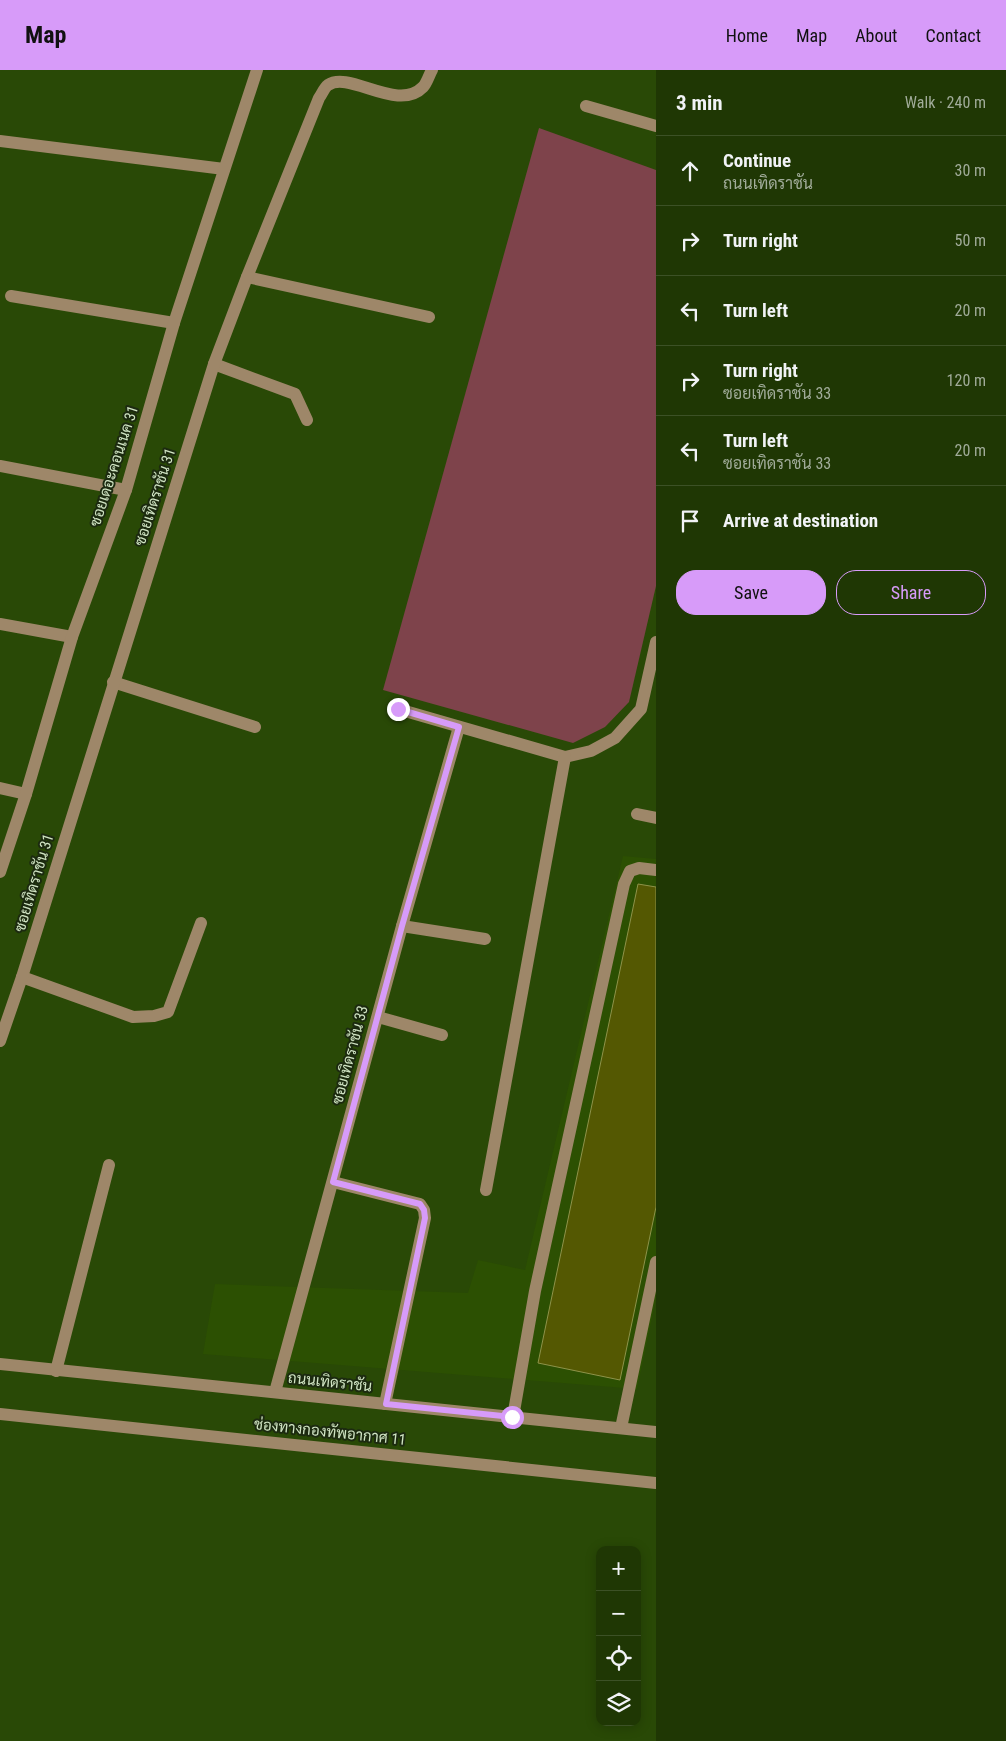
<!DOCTYPE html>
<meta charset="utf-8">
<style>
body{margin:0;font-family:"Roboto Condensed",Sarabun,sans-serif;background:#2c4213;color:#f1f3f6}
.controls{position:absolute;right:15px;bottom:15px;display:grid;overflow:hidden;border-radius:10px;box-shadow:0 2px 12px #0003}
.controls button{width:45px;height:45px;display:grid;place-items:center;padding:0;border:0;border-bottom:1px solid #3c5126;background:#1f3704;color:#f1f3f6;font:25px sans-serif}
.stop{position:absolute;width:15px;height:15px;margin:-11px;border:4px solid #d79bf9;border-radius:50%;background:#fff}
.stop.end{background:#d79bf9;border-color:#fff;box-shadow:0 1px 5px #0008}
.list{margin:0;padding:0;list-style:none}
h2{display:flex;justify-content:space-between;align-items:center;height:65px;margin:0;padding:0 20px;font-size:21px}
h2 small{font-size:16px;font-weight:400;color:#a1ac9a}
.list li{display:grid;grid-template-columns:32px 1fr auto;gap:15px;align-items:center;box-sizing:border-box;height:70px;padding:0 20px;border-top:1px solid #3c5126}
.list b{display:block;font-size:19px;white-space:nowrap}
.list p{margin:0;font-size:16px;white-space:nowrap;color:#a1ac9a}
.list em{font-size:16px;font-style:normal;color:#a1ac9a}
.actions{display:flex;gap:10px;padding:15px 20px}
.actions a{flex:1;padding:11px 0;border:1px solid #d79bf9;border-radius:20px;text-align:center;font-size:18px;color:#d79bf9}
.actions .main{background:#d79bf9;color:#111}
.icon{flex:none;width:28px;height:28px;fill:none;stroke:currentColor;stroke-width:2;stroke-linecap:round;stroke-linejoin:round}
.map{position:relative;flex:none;width:656px;height:1671px;overflow:hidden}
header{display:flex;align-items:center;gap:30px;box-sizing:border-box;height:70px;padding:0 25px;background:#d79bf9;color:#111}
header strong{font-size:24px}
nav{display:flex;gap:28px;margin-inline-start:auto;font-size:18px}
main{display:flex}
aside{flex:1;background:#1f3704}
.map>svg:first-child{display:block}
</style>
<header>
<strong>Map</strong>
<nav><a>Home</a><a>Map</a><a>About</a><a>Contact</a></nav>
</header>
<main>
<div class="map">
<svg width="656" height="1671" viewBox="0 0 656 1671">
<rect width="100%" height="100%" fill="#294906"/>
<!-- built -->
<path fill="#2c5002" d="M 623,786 L 656,789 L 656,1228 L 637,1319 L 203,1284 L 215,1214 L 468,1223 L 478,1190 L 525,1200 Z"/>
<!-- green -->
<path fill="#7e434b" d="M 539,58 L 656,100 L 656,516 L 629,632 L 605,657 L 573,673 L 383,620 Z"/>
<!-- building -->
<path fill="#545802" stroke="#8e934a" d="M 638,814 L 656,817 L 656,1137 L 620,1310 L 538,1293 Z"/>
<g fill="none" stroke-linecap="round" stroke-linejoin="round">
<!-- minor -->
<g stroke="#9e8769" stroke-width="12">
<path d="M 586,36 L 656,56"/>
<path d="M 0,71 L 224,99"/>
<path d="M 247,207 L 429,247"/>
<path d="M 11,226 L 174,253"/>
<path d="M 214,294 L 295,324 L 307,350"/>
<path d="M 0,396 L 126,420"/>
<path d="M 0,554 L 72,567"/>
<path d="M 113,612 L 255,657"/>
<path d="M 398,639 L 565,687 L 591,681 L 615,668 L 641,639 L 656,572"/>
<path d="M 0,718 L 26,724"/>
<path d="M 637,744 L 656,748"/>
<path d="M 0,802 L 26,724 L 72,567 L 126,420 L 174,253 L 257,0"/>
<path d="M 402,856 L 485,869"/>
<path d="M 22,907 L 133,947 L 154,946 L 168,942 L 201,853"/>
<path d="M 378,947 L 442,965"/>
<path d="M 0,971 L 22,907 L 214,294 L 247,207 L 319,28 C 322,24 324,18 328,15 C 349,0 398,43 423,17 C 427,13 429,5 432,0"/>
<path d="M 333,1112 L 420,1134 L 424,1140 L 425,1148 L 385,1334"/>
<path d="M 486,1120 L 565,687"/>
<path d="M 0,1294 L 656,1362"/>
<path d="M 56,1301 L 109,1095"/>
<path d="M 275,1322 L 402,856 L 459,657"/>
<path d="M 0,1344 L 656,1413"/>
<path d="M 513,1347 L 535,1221 L 624,814 L 630,801 L 639,798 L 656,800"/>
<path d="M 621,1358 L 656,1192"/>
</g>
</g>
<g fill="none" stroke-linecap="round" stroke-linejoin="round">
<!-- route -->
<path stroke="#d79bf9" stroke-width="6" d="M 398,639 L 459,657 L 402,856 L 333,1112 L 420,1134 L 424,1140 L 425,1148 L 386,1334 L 512,1347"/>
</g>
<g text-anchor="middle" stroke-width="4" stroke-linejoin="round" paint-order="stroke">
<!-- street labels -->
<g font-size="15" fill="#d0e4c3" stroke="#1c2a10">
<text transform="translate(114 396) rotate(-72)" y="5">ซอยเดอะคอนเนค 31</text>
<text transform="translate(155 427) rotate(-72)" y="5">ซอยเทิดราชัน 31</text>
<text transform="translate(34 813) rotate(-73)" y="5">ซอยเทิดราชัน 31</text>
<text transform="translate(350 985) rotate(-75)" y="5">ซอยเทิดราชัน 33</text>
<text transform="translate(330 1312) rotate(6)" y="5">ถนนเทิดราชัน</text>
<text transform="translate(330 1362) rotate(6)" y="5">ช่องทางกองทัพอากาศ 11</text>
</g>
</g>
</svg>
<div class="controls">
<button>+</button>
<button>−</button>
<button><svg class="icon" aria-label="locate" viewBox="0 0 24 24"><circle cx="12" cy="12" r="6"/><path d="M12 2v4M12 18v4M2 12h4M18 12h4"/></svg></button>
<button><svg class="icon" aria-label="layers" viewBox="0 0 24 24"><path d="M12 4l9 5-9 5-9-5zM3 14l9 5 9-5"/></svg></button>
</div>
<div class="stop" style="left:512px;top:1347px"></div>
<div class="stop end" style="left:398px;top:639px"></div>
</div>
<aside>
<h2>3 min<small>Walk · 240 m</small></h2>
<ul class="list">
<li><svg class="icon" aria-label="ahead" viewBox="0 0 24 24"><path d="M12 20V5M6 11l6-6 6 6"/></svg><div><b>Continue</b><p>ถนนเทิดราชัน</p></div><em>30 m</em></li>
<li><svg class="icon" aria-label="right" viewBox="0 0 24 24"><path d="M7 20v-9h11M14 6l5 5-5 5"/></svg><div><b>Turn right</b></div><em>50 m</em></li>
<li><svg class="icon" aria-label="left" viewBox="0 0 24 24"><path d="M17 20v-9H6M10 6l-5 5 5 5"/></svg><div><b>Turn left</b></div><em>20 m</em></li>
<li><svg class="icon" aria-label="right" viewBox="0 0 24 24"><path d="M7 20v-9h11M14 6l5 5-5 5"/></svg><div><b>Turn right</b><p>ซอยเทิดราชัน 33</p></div><em>120 m</em></li>
<li><svg class="icon" aria-label="left" viewBox="0 0 24 24"><path d="M17 20v-9H6M10 6l-5 5 5 5"/></svg><div><b>Turn left</b><p>ซอยเทิดราชัน 33</p></div><em>20 m</em></li>
<li><svg class="icon" aria-label="arrive" viewBox="0 0 24 24"><path d="M6 21V4h12l-3 4 3 4H6"/></svg><div><b>Arrive at destination</b></div></li>
</ul>
<div class="actions"><a class="main">Save</a><a>Share</a></div>
</aside>
</main>
